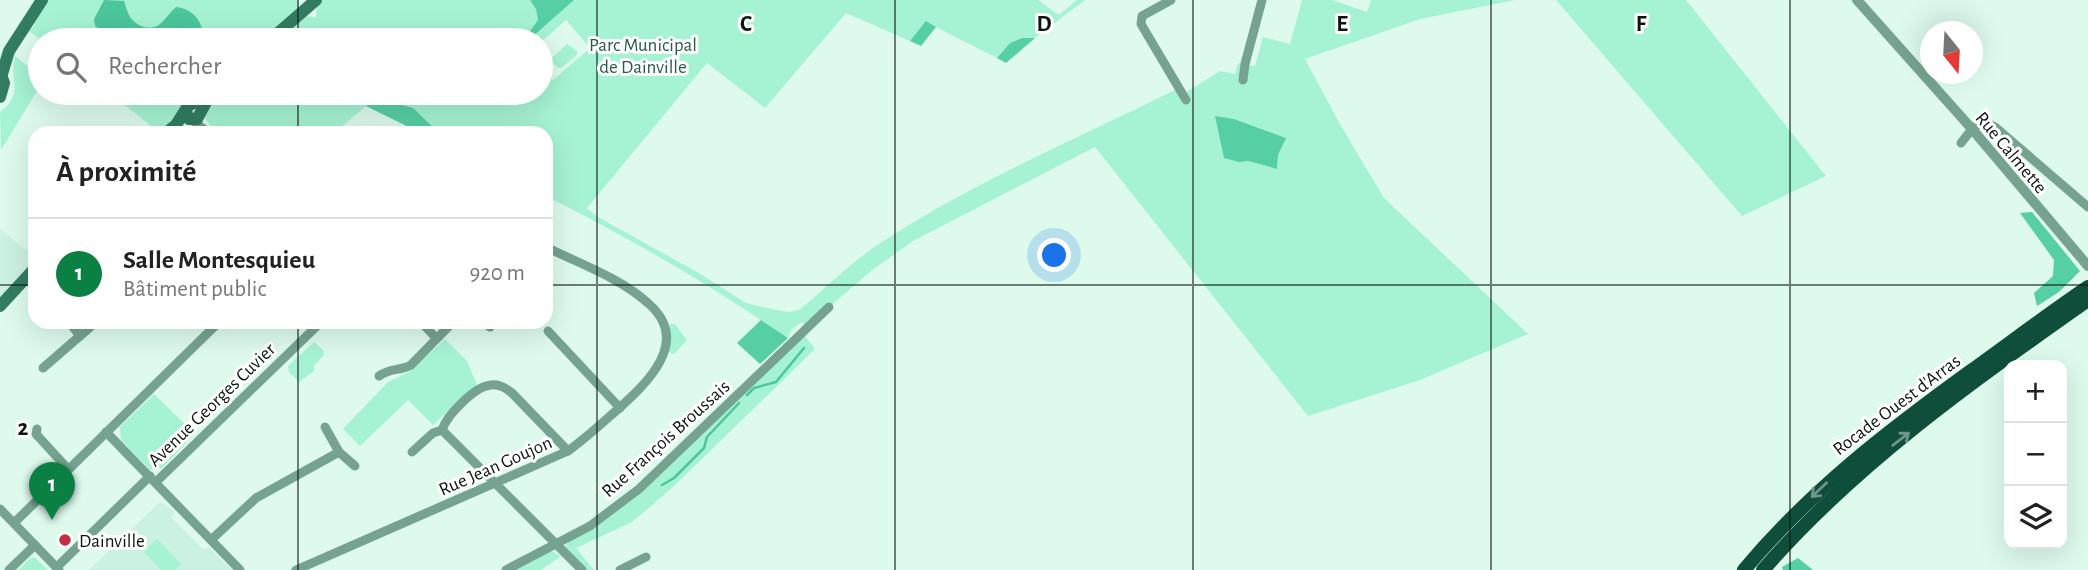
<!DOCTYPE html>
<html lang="fr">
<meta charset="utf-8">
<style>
body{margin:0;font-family:"Alegreya Sans",sans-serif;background:#f2f2f2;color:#222}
.controls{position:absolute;right:21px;bottom:21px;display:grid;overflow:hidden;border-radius:14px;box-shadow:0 7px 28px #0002}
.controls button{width:63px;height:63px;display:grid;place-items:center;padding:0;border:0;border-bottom:2px solid #e0e0e0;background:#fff;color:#222;font:35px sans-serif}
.compass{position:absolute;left:1920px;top:21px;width:63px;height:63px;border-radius:50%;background:#fff;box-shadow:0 7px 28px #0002;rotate:162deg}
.you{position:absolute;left:1055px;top:256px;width:24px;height:24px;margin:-18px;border:5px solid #fff;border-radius:50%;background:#1a73e8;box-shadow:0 0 0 10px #1a73e833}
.badge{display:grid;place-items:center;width:46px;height:46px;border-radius:50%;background:#0b8043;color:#fff;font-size:23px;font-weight:700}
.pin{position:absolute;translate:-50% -58px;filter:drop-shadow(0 2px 4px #0008)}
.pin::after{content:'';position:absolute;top:37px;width:24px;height:21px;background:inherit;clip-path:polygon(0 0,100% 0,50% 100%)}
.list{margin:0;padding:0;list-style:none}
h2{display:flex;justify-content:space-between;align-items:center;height:91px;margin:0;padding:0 28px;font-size:30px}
h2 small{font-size:23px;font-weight:400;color:#767676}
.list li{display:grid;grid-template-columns:46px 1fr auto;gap:21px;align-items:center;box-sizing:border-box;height:112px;padding:0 28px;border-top:2px solid #e0e0e0}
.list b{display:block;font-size:26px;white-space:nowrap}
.list p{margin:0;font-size:23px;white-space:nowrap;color:#767676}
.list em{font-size:23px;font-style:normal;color:#767676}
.icon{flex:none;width:38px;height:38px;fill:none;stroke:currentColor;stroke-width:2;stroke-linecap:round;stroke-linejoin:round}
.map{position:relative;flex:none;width:2088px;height:570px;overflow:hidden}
.search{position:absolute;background:#fff;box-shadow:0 7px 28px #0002;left:28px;top:28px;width:525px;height:77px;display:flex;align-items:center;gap:18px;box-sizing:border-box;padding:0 24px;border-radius:38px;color:#767676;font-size:26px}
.panel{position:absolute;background:#fff;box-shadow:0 7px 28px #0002;left:28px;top:126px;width:525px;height:203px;border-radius:21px}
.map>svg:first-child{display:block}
</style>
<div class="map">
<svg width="2088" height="570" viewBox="0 0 2088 570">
<rect width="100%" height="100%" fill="#ddfaed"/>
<!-- built -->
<g fill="#cbf1e1">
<path d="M 0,229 L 35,257 L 35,268 L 5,301 L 0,296 Z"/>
<path d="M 160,502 L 175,512 L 171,517 L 204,550 L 209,547 L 232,570 L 89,570 Z"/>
</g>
<!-- green -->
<g fill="#a6f3d3" fill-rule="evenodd">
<path d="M 45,0 L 299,0 L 298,11 L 265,40 L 41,40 L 29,31 L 35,25 L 33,20 Z"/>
<path d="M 323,0 L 1038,0 L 1059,15 L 1077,0 L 1085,0 L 1035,38 L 1022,38 L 1010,43 L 997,58 L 926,22 L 910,41 L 846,13 L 765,108 L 707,63 L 587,208 L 598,217 L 697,272 L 746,303 L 776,310 L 790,312 L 799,310 C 824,290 847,266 873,248 C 968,184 1077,139 1179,88 L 1183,94 L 1220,71 L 1235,74 L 1238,63 L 1255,66 L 1263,37 L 1290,44 L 1302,0 L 1332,0 L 1367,12 L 1371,0 L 1515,0 L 1420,19 L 1305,59 L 1341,126 L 1384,198 L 1528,334 L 1420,380 L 1308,416 L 1095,147 L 913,241 L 871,271 L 806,327 L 802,322 L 792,329 L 788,338 C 710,285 630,238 546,196 L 546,133 L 421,133 L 366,106 L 334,133 L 216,133 L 204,117 L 210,102 L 219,93 L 541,93 L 541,66 L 553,80 L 590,48 L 566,20 L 541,42 L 277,40 L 304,16 L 316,17 L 317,4 ZM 1278,155 L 1277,169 L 1248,161 Z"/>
<path d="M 1556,0 L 1686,0 L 1826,176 L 1742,216 Z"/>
<path d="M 567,44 L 577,51 L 577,55 L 561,68 L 558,68 L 551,61 L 552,58 Z"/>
<path d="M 15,56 L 40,76 L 40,86 L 1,150 L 0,112 C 26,92 8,81 15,56 Z"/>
<path d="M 109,93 L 205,93 L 163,128 L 155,129 Z"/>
<path d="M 670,324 L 675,324 L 687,340 L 674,354 L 669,352 Z"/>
<path d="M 804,335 L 815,349 L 674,486 L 644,512 L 632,522 L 576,548 L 594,570 L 587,570 L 565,547 L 569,541 L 608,518 L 638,495 Z"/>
<path d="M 445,339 L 467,361 L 477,385 L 433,425 L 408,400 L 360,446 L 343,429 L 388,382 L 411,371 Z"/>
<path d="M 314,342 L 323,350 L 324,355 L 314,366 L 314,371 L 299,382 L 289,372 L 288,366 Z"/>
<path d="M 154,394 L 195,434 L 162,468 L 150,470 L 121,440 L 120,427 Z"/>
<path d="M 157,539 L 181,564 L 175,570 L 161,570 L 144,552 Z"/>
<path d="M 551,551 L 561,556 L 541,570 L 513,570 Z"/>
<path d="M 34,557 L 48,570 L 18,570 L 29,559 Z"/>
</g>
<!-- forest -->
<g fill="#57cfa5">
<path d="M 530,0 L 574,0 L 532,37 L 528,34 L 538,20 L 536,9 Z"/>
<path d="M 926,21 L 936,27 L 921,46 L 910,41 Z"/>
<path d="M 1022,38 L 1035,38 L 1006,63 L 997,58 L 1010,43 Z"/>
<path d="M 374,102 L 392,102 L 413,108 L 439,133 L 421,133 L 366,106 Z"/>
<path d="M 1215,116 L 1234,119 L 1286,138 L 1278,155 L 1277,169 L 1248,161 L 1239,162 L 1224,158 Z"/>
<path d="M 2032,212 L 2080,271 L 2059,292 L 2037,306 L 2034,293 L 2053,276 L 2054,260 L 2020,213 Z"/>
<path d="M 761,320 L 788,338 L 760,364 L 737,343 Z"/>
<path d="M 1798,558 L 1813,570 L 1783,570 L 1782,567 Z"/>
</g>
<!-- water -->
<path fill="#4cc69c" d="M 104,0 L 124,1 C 126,6 127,12 130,17 C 136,26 151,32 160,24 C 166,19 170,12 176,7 C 194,9 203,22 204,40 L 111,40 L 107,34 L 95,26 L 94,19 Z"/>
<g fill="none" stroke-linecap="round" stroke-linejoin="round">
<!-- stream -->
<g stroke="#4cc69c" stroke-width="2.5">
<path d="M 747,395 L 754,388 L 776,382 L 804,348"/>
<path d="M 662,485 L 674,478 L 704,448 L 707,437 L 739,403"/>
</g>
<!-- minor -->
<g stroke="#76a390" stroke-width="9">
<path d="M 1171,0 L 1142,16 L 1141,24 L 1186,100"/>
<path d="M 1243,80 L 1245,64 L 1262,0"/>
<path d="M 192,120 L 209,133"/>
<path d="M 46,132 L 48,133"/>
<path d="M 1961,143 L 1972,129 L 1983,121 L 1995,127 L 2088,207"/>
<path d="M 26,279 L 35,287"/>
<path d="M 69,322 L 80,336"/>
<path d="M 421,322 L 436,338"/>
<path d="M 485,322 L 490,327"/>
<path d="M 548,331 L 620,408"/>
<path d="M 43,368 L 96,322"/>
<path d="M 379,376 C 390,368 400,371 411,365 L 453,322"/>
<path d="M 325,427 L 339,452 L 355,466"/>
<path d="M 37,429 L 36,434 L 68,469"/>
<path d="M 442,430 L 582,570"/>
<path d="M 442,430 C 447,415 475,386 491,385 C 499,384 506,388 512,393 L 568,451"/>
<path d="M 106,432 L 240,570"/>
<path d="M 412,452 L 433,433 L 442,430"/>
<path d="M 156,482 L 321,322"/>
<path d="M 0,509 L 59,570"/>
<path d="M 14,523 L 219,322"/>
<path d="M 211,540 L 256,498 L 339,452"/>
<path d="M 57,567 L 150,476"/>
<path d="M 9,570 L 35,545"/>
<path d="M 296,570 L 568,451 C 586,438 601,424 617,410 C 646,384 692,342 649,304 C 621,278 580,264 546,247"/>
<path d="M 506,570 L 590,526 L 639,489 L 829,307"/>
<path d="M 620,570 L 646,557"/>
</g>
<!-- tertiary -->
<path stroke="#76a390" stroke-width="10" d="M 1857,0 L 1972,129 L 2088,266"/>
<!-- secondary -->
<g stroke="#327c62" stroke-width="12">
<path d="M 270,40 L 316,0"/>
<path d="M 0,72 L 4,83 L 0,97"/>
<path d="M 2,74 L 9,51 L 42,0"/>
<path d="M 186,111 L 189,119 L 197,119 L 210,95"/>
<path d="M 166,133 L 176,125 L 188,106 L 210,95"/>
<path d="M 0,306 L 35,268"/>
</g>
<!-- trunk -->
<g stroke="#0e4e3a" stroke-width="14">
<path d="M 1744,570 C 1810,491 1888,431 1971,371 C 2010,343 2048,314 2088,287"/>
<path d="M 1763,570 C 1856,463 1973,381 2088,300"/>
</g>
</g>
<!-- one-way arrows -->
<defs><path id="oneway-shaft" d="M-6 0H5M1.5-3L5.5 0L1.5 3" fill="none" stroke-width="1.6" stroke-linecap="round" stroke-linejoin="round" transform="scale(1.75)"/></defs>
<g stroke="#6e9589">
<use href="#oneway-shaft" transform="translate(1901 439) rotate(-38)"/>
<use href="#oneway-shaft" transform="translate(1819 490) rotate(136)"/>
</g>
<!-- grid -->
<path fill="none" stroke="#0b1611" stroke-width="2" stroke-opacity="0.55" d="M 298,0 L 298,40M 597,0 L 597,570M 895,0 L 895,570M 1193,0 L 1193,570M 1491,0 L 1491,570M 1790,0 L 1790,570M 298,93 L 298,133M 0,285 L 35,285M 546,285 L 2088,285M 298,322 L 298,570"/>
<!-- markers -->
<circle fill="#c13040" stroke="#fff" stroke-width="2.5" cx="65" cy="540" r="7"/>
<g text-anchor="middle" stroke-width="6" stroke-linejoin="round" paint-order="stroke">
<!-- park labels -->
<g font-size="19" fill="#2a5b49" stroke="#fff">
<text x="643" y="51">Parc Municipal<tspan x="643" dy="22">de Dainville</tspan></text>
</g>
<!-- street labels -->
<g font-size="19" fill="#0b1611" stroke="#fff">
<text transform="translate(2012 152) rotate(50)" y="7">Rue Calmette</text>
<text transform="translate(211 404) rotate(-44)" y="7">Avenue Georges Cuvier</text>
<text transform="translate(1896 404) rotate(-37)" y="7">Rocade Ouest d'Arras</text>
<text transform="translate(665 438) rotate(-42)" y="7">Rue François Broussais</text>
<text transform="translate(495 465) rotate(-24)" y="7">Rue Jean Goujon</text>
</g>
<!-- poi labels -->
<g font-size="19" fill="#0b1611" stroke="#fff" text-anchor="start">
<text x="79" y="547">Dainville</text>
</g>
</g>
<g font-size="23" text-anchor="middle" font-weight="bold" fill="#0b1611" stroke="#fff" stroke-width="6" stroke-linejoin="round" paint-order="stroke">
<text x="746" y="31">C</text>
<text x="1044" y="31">D</text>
<text x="1342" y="31">E</text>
<text x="1641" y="31">F</text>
<text x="23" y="435">2</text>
</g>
</svg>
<div class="controls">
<button>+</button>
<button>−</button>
<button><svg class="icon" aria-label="layers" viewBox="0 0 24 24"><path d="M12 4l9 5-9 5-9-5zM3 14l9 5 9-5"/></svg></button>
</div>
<svg class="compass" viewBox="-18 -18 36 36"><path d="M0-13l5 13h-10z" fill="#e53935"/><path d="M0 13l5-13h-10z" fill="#767676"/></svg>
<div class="you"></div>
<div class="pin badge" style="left:52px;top:520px">1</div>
<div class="search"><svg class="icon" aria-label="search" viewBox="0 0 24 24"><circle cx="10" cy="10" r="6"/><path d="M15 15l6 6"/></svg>Rechercher</div>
<section class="panel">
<h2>À proximité<small></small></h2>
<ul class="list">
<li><span class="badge">1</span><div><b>Salle Montesquieu</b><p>Bâtiment public</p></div><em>920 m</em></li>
</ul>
</section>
</div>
